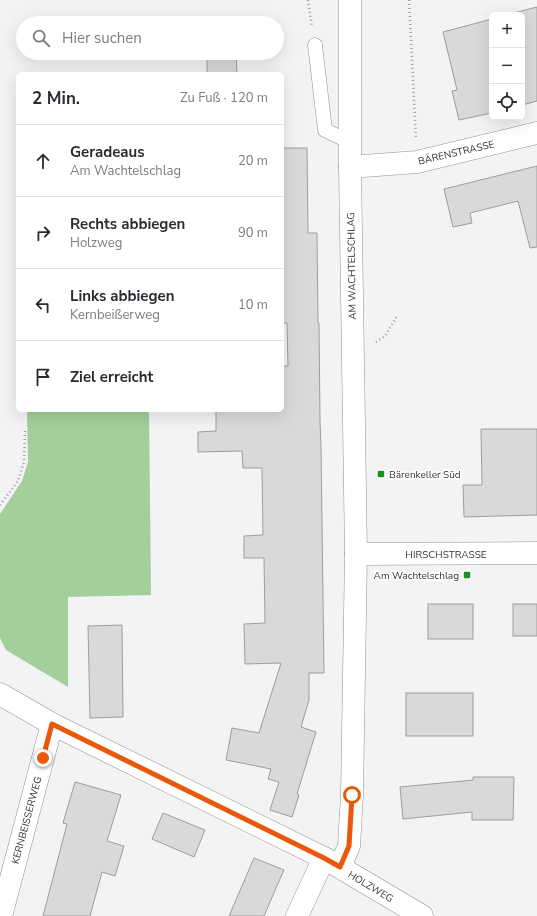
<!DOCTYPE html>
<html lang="de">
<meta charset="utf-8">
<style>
body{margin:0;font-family:"Nunito Sans",sans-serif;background:#f7f7f7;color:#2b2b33}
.controls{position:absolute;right:12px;top:12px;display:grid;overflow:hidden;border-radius:6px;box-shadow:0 4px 16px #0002}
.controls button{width:36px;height:36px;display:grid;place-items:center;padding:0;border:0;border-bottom:1px solid #e1e1e2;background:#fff;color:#2b2b33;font:20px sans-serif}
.stop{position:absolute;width:12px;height:12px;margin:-9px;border:3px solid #ea580c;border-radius:50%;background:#fff}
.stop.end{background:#ea580c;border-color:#fff;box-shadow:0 1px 4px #0008}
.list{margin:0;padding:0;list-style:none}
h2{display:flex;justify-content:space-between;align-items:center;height:52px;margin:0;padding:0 16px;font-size:17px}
h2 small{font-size:13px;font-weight:400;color:#7c7c81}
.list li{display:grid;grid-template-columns:26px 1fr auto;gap:12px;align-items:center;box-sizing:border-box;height:72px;padding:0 16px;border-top:1px solid #e1e1e2}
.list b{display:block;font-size:15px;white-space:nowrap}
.list p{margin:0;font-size:13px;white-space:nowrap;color:#7c7c81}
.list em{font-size:13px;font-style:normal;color:#7c7c81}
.icon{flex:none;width:22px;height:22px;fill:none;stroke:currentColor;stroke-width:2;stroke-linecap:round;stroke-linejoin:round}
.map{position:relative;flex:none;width:537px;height:916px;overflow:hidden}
.search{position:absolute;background:#fff;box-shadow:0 4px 16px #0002;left:16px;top:16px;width:268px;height:44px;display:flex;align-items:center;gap:10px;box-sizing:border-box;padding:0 14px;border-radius:22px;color:#7c7c81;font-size:15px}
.panel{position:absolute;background:#fff;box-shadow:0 4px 16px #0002;left:16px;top:72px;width:268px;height:340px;border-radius:6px}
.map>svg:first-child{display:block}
</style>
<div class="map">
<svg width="537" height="916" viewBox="0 0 537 916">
<rect width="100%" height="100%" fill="#f3f3f5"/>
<!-- green -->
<path fill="#a2cf9a" d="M 27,410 L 149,410 L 151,595 L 68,597 L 68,687 L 6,650 L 0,638 L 0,514 L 22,481 L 28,462 Z"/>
<!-- building -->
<g fill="#dbd9d8" stroke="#9f9d9c">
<path d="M 537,7 L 537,101 L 522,105 L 522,15 L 506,15 Z"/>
<path d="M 492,19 L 492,113 L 459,120 L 452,91 L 457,90 L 443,32 Z"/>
<path d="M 207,53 L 236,53 L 237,74 L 207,74 Z"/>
<path d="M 282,148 L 307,148 L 308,233 L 317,233 L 318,323 L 319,323 L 320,421 L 321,447 L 324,673 L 309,673 L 309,700 L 301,727 L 316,732 L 297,794 L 299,795 L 292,817 L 270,810 L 279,782 L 268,779 L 271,769 L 226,760 L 232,728 L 259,733 L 281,663 L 245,664 L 244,624 L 265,623 L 264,558 L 244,558 L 244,536 L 263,535 L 262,468 L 243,468 L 242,451 L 198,452 L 198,432 L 216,431 L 216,410 L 282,410 L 282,366 L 288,366 L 287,323 L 282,323 Z"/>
<path d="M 537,166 L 537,247 L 530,248 L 518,201 L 470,213 L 472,223 L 453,227 L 444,189 Z"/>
<path d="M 481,429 L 537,429 L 537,515 L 464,517 L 463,485 L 482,485 Z"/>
<rect x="428" y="604" width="45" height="35"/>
<rect x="513" y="604" width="24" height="32"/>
<path d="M 122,625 L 123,717 L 90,718 L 88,626 Z"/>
<rect x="406" y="693" width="67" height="43"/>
<path d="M 473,777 L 514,777 L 513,820 L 472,820 L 472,812 L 403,819 L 400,787 L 473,780 Z"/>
<path d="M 75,782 L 121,795 L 107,841 L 124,846 L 115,876 L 102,872 L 90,916 L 43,916 L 67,824 L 63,823 Z"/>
<path d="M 163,813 L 205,830 L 194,857 L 152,839 Z"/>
<path d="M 254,858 L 284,870 L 273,895 L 264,916 L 229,916 Z"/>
</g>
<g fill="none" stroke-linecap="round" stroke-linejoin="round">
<!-- lane casing -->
<g stroke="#919193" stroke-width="15">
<path id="lane" d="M 315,45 L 325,130 L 350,142"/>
</g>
<!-- street casing -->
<g stroke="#919193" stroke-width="23">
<g id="street">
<path d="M 350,167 L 417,162 L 537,133"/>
<path d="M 356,554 L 537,553"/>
<path d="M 340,867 L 349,846 L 352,795 L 356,554 L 350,167 L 350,0"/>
<path d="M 1,916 L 52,724"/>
<path d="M 297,916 L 324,858"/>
</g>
</g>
<!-- secondary casing -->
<g stroke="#919193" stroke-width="23">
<path id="secondary" d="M 0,694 L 52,724 L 324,858 L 422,916"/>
</g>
<!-- path -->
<g stroke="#a0a0a1" stroke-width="2.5" stroke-dasharray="1 3" stroke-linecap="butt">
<path d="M 308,0 L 312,27"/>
<path d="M 409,0 L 416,138"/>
<path d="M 376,342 L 385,336 L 397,316"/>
<path d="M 0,505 L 18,481 L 24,462 L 25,429"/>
</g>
<!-- lane -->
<use href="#lane" stroke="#fff" stroke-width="14"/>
<!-- street -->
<use href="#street" stroke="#fff" stroke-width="22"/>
<!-- secondary -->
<use href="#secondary" stroke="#fff" stroke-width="22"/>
</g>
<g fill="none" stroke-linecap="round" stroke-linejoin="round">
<!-- route -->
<path stroke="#ea580c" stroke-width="5" d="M 43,758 L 52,724 L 324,858 L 340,867 L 349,846 L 352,795"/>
</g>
<!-- markers -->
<g fill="#1d911d" stroke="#fff" stroke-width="1.5">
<rect x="377" y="470" width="8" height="8" rx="2"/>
<rect x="463" y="571" width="8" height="8" rx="2"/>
</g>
<g text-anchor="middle" stroke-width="3.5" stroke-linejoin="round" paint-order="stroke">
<!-- street labels -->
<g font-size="10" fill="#333334" stroke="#fff">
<text transform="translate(456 152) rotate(-13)" y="4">BÄRENSTRASSE</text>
<text transform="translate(351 266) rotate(-91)" y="4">AM WACHTELSCHLAG</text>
<text x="446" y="558">HIRSCHSTRASSE</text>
<text transform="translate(26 820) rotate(-75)" y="4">KERNBEISSERWEG</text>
<text transform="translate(371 886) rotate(31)" y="4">HOLZWEG</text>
</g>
<!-- poi labels -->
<g font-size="10" fill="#333334" stroke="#fff" text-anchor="start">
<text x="389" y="478">Bärenkeller Süd</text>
<text x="459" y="579" text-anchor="end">Am Wachtelschlag</text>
</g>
</g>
</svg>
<div class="controls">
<button>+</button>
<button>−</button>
<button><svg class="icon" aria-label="locate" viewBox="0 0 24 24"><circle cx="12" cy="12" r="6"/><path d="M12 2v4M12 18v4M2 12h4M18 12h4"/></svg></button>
</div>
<div class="stop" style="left:352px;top:795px"></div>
<div class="stop end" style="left:43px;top:758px"></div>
<div class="search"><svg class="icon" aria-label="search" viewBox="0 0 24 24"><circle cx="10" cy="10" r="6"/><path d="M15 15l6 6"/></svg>Hier suchen</div>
<section class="panel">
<h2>2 Min.<small>Zu Fuß · 120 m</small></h2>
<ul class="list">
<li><svg class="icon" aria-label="ahead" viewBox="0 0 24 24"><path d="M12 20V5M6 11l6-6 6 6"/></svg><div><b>Geradeaus</b><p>Am Wachtelschlag</p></div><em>20 m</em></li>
<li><svg class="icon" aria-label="right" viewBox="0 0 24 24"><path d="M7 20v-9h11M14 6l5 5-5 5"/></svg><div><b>Rechts abbiegen</b><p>Holzweg</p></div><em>90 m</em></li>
<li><svg class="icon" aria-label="left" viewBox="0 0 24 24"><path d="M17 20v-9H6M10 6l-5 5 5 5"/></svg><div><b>Links abbiegen</b><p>Kernbeißerweg</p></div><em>10 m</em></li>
<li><svg class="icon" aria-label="arrive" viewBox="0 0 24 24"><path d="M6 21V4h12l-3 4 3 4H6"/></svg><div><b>Ziel erreicht</b></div></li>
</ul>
</section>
</div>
